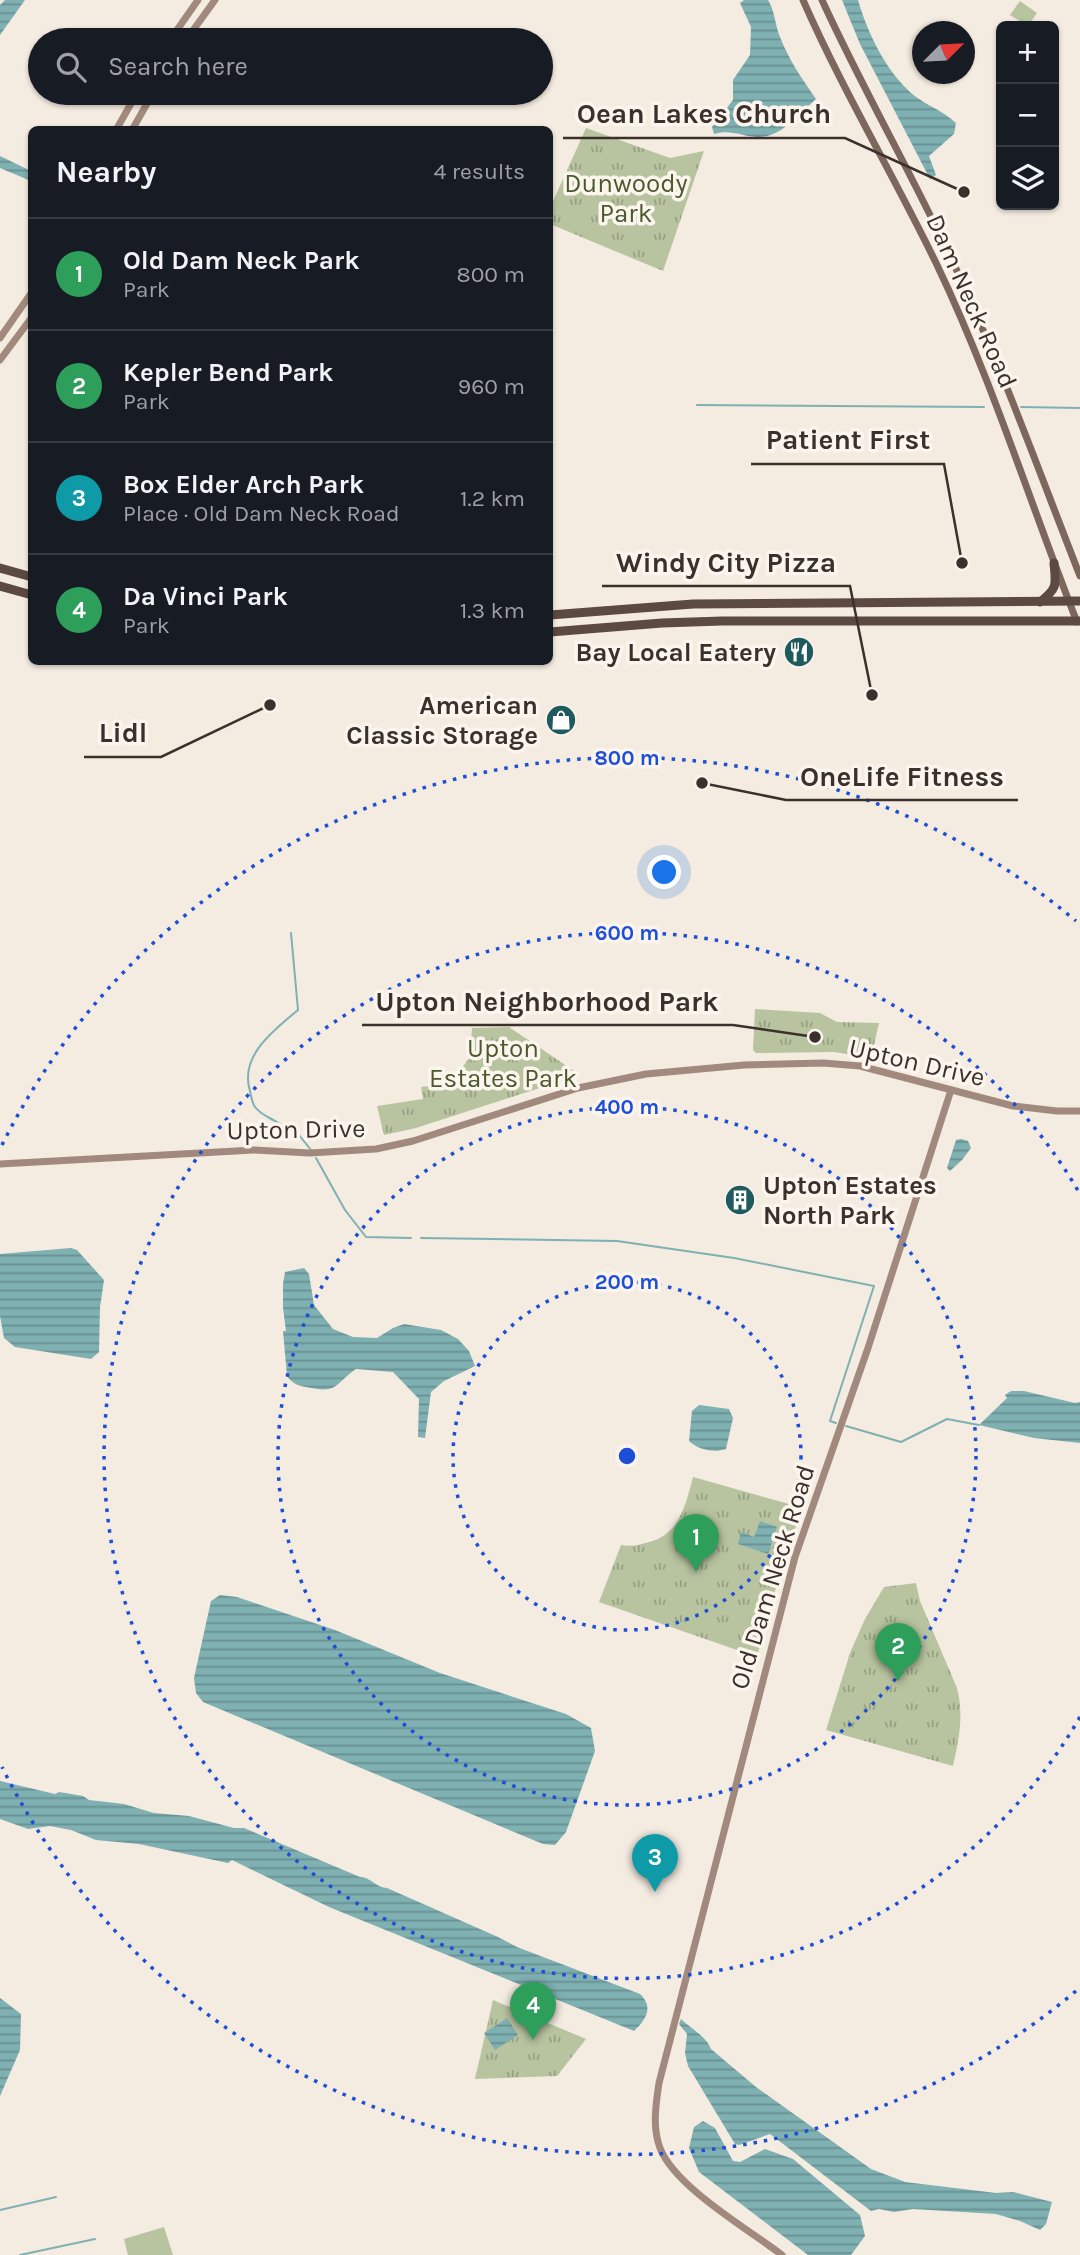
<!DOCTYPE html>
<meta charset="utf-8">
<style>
body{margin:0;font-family:Karla,sans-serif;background:#20242c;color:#f1f3f6}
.controls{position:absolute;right:21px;top:21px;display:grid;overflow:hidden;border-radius:10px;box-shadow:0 2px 5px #0004}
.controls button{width:63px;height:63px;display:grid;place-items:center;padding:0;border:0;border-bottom:2px solid #363941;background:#171b24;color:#f1f3f6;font:35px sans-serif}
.compass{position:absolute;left:912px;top:21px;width:63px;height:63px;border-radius:50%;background:#171b24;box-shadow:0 2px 5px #0004;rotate:66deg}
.you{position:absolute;left:665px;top:873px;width:24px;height:24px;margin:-18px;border:5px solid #fff;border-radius:50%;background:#1a73e8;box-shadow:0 0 0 10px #1a73e833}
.badge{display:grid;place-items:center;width:46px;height:46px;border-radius:50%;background:#8c9099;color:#fff;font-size:23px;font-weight:700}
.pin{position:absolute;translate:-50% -58px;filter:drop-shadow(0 2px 4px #0008)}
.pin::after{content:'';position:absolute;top:37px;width:24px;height:21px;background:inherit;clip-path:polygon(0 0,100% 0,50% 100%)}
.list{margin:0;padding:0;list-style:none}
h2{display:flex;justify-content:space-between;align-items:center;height:91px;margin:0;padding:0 28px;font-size:30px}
h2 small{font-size:23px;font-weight:400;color:#9ea1a6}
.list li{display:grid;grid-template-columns:46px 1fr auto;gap:21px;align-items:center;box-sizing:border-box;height:112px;padding:0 28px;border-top:2px solid #363941}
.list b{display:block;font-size:26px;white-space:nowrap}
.list p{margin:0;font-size:23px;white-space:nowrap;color:#9ea1a6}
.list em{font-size:23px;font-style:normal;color:#9ea1a6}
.icon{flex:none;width:38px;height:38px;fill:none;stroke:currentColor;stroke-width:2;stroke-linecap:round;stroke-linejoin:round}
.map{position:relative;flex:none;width:1080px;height:2255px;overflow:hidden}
.search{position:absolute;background:#171b24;box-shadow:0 2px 5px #0004;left:28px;top:28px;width:525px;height:77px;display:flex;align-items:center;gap:18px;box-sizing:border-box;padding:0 24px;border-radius:38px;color:#9ea1a6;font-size:26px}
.panel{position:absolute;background:#171b24;box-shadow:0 2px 5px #0004;left:28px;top:126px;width:525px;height:539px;border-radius:10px}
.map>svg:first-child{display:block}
</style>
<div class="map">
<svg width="1080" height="2255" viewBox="0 0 1080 2255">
<defs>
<pattern id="grass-tufts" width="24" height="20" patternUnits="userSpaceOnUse" patternTransform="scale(1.75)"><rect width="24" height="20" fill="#b8c4a0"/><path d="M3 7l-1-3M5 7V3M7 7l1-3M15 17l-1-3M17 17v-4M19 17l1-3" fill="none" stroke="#97a083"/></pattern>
<pattern id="water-rules" width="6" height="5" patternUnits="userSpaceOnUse" patternTransform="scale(1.75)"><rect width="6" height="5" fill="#7fb0b2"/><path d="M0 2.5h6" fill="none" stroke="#699091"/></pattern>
</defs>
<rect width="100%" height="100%" fill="#f4ebe1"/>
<!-- grass -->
<g fill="url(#grass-tufts)">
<path d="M 586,128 L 670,158 L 704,151 L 663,271 L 550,224 L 550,208 Z"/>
<path d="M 755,1009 L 820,1013 L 837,1022 L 879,1023 L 871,1058 L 834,1052 L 756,1053 L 753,1050 Z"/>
<path d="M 509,1027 L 580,1075 L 416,1128 L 384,1135 L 377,1106 L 423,1099 L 421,1087 L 450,1084 L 470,1057 L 472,1028 Z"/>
<path d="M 693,1477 L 796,1506 L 801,1511 L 778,1580 L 757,1657 L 599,1602 L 621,1545 C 632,1547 639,1545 649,1542 C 679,1535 686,1504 693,1477 Z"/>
<path d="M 916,1583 L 920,1601 L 957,1688 C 964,1716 959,1739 953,1766 L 826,1730 L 850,1653 L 865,1619 L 884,1587 Z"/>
<path d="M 493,2000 L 586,2039 L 557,2076 L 475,2079 Z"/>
</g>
<!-- pitch -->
<g fill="#b8c4a0">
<path d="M 1020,1 L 1037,13 L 1028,26 L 1010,15 Z"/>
<path d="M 164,2227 L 173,2255 L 128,2255 L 124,2239 Z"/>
</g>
<!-- water -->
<g fill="url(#water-rules)">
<path d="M 5,0 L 25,0 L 0,35 L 0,5 Z"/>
<path d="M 744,0 L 768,0 C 775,11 775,25 780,37 C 789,60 802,79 816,99 C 799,114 781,138 757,137 C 741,136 730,129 714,134 L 712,127 L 733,100 L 733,80 L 750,55 L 751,27 L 740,3 Z"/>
<path d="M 842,0 L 858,0 C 868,34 885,69 911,93 C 923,104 941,109 956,123 L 954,134 L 929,156 L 936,175 L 930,179 L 860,44 Z"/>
<path d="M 0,156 L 31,171 L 31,181 L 0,168 Z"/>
<path d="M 961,1139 L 968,1141 L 971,1148 L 962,1160 L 950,1171 L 947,1168 L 956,1140 Z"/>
<path d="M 71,1248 L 77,1250 L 104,1280 L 100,1307 L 99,1352 L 91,1359 L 15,1347 L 4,1338 L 0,1316 L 0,1254 Z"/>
<path d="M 304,1268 L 309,1274 L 314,1305 L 333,1329 L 353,1337 L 377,1338 L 393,1328 L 404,1324 L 441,1330 L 458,1339 L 469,1351 L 475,1366 L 444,1381 L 431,1392 L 425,1438 L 418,1437 L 419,1399 L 393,1372 L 356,1369 C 333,1385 339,1394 306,1387 C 298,1386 292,1383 287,1376 L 283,1331 L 286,1331 L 283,1308 L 283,1284 L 285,1272 Z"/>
<path d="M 1011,1391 L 1024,1391 L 1075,1403 L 1080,1402 L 1080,1443 L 1034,1438 L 979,1425 L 1007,1398 L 1005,1395 Z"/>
<path d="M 699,1405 L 729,1409 L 733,1418 L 726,1449 C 713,1453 699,1450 689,1441 L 692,1411 Z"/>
<path d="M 760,1521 L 777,1527 L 768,1554 L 738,1544 L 741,1532 L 754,1537 Z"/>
<path d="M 220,1595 L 237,1597 L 335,1630 L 440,1673 L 566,1714 L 591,1728 L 595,1751 L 566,1832 L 555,1845 L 543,1844 L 203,1702 L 196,1693 L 194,1678 L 211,1601 Z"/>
<path d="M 0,1781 L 55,1794 L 59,1792 L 83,1796 L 89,1800 L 124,1804 L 154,1813 L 189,1816 L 234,1828 L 244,1828 L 360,1877 C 371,1877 376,1888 387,1888 L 498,1937 L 517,1947 L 640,1994 C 654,2007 646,2020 634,2031 L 329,1907 L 232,1860 L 228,1863 L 139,1844 L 96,1840 L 71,1830 L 50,1826 L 28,1829 L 0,1819 Z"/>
<path d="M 0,1998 L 21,2014 L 20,2050 L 0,2096 Z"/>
<path d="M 507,2018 L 518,2035 L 495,2050 L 484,2033 Z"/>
<path d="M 681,2019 C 691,2029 706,2036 711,2049 L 756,2087 L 871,2169 L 905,2182 L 996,2193 L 1013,2192 L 1052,2202 L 1046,2224 L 1040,2230 L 1020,2221 L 996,2214 L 913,2209 L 894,2212 L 879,2209 L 871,2211 L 770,2134 L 739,2145 L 735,2144 L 688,2066 L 685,2053 L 687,2034 L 679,2024 Z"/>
<path d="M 703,2121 L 715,2128 L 733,2161 L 740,2162 L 765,2149 L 793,2159 L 860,2215 L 865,2236 L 851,2255 L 808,2255 L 699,2172 L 689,2148 L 694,2127 Z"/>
</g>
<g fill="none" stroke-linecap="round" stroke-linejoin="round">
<!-- stream -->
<g stroke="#7fb0b2" stroke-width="2">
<path d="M 697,405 L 984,407"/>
<path d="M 1021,407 L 1080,408"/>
<path d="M 291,933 L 298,1010 C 274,1030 239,1056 250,1091 C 251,1096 252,1103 255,1107 C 263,1118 278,1119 286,1130 L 295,1130 L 311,1150"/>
<path d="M 316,1158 L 345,1210 L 366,1237 L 411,1238"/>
<path d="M 421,1238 L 617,1241 L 734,1258 L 874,1286 L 830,1421 L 836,1423"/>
<path d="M 846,1426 L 901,1442 L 947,1419 L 979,1425"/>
<path d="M 0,2210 L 56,2197"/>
<path d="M 20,2255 L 95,2239"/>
</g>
<!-- secondary -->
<g stroke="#a18a7d" stroke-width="7">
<path d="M 170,40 L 198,0"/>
<path d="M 186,40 L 215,0"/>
<path d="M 116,130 L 137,93"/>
<path d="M 132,130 L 153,93"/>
<path d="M 0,338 L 32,292"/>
<path d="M 0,360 L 32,317"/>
<path d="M 0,1164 L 254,1150 L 310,1153 L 376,1149 L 413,1141 L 578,1088 L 646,1074 L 744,1065 L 823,1063 L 860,1066 L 1013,1106 L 1057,1111 L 1080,1111"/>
<path d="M 782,2255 C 748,2229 675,2187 660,2148 C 652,2127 656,2104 659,2083 L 795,1557 L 868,1348 L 951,1090"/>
</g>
<!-- primary -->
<g stroke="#7d675c" stroke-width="7">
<path d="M 803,0 C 843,91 894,176 937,265 C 992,380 1030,503 1077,622"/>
<path d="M 822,0 C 864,92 915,179 957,271 C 1003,371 1040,474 1080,576"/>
</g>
<!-- highway -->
<g stroke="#5c4a42" stroke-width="9">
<path d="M 0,568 L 32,577"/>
<path d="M 0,586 L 32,595"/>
<path d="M 1040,602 C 1058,588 1056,585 1054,563"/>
<path d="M 550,615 L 693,604 L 1080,601"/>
<path d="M 550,632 L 662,623 L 722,621 L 1080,621"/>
</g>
</g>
<!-- distance rings -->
<g fill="none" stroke="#1d4ed8" stroke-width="3.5" stroke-dasharray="3.5 7">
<circle cx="627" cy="1456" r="174"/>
<circle cx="627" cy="1456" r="349"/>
<path d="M1080 1717A523 523 0 1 1 1080 1194"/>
<path d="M1076 1991A698 698 0 0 1 2 1767M2 1145A698 698 0 0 1 1076 921"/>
</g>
<!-- icons -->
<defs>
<g id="restaurant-disc" transform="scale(1.575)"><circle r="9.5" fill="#1f5a5e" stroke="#fbf5ee"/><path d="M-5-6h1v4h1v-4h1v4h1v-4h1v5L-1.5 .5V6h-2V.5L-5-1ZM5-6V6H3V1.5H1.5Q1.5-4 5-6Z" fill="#fff"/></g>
<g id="shop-disc" transform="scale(1.575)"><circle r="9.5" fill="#1f5a5e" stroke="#fbf5ee"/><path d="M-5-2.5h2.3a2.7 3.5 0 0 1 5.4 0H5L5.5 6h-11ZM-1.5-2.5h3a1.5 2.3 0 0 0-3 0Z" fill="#fff"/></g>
<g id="building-disc" transform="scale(1.575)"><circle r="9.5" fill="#1f5a5e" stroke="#fbf5ee"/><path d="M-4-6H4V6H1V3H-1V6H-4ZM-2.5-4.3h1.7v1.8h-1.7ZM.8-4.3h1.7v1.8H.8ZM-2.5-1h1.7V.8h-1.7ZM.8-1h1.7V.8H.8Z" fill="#fff"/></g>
</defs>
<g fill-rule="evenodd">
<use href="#restaurant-disc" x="799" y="652"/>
<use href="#shop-disc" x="561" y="720"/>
<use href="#building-disc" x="740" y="1200"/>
</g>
<g text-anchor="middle" stroke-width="7" stroke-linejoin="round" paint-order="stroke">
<!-- park labels -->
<g font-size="26" fill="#4a5a2e" stroke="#fbf5ee">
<text x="626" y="192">Dunwoody<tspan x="626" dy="30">Park</tspan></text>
<text x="503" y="1057">Upton<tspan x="503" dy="30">Estates Park</tspan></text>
</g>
<!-- street labels -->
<g font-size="26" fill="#3b302b" stroke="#fbf5ee">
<text transform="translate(972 301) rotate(66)" y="9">Dam Neck Road</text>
<text transform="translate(917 1062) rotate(13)" y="9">Upton Drive</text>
<text transform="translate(296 1129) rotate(-1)" y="9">Upton Drive</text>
<text transform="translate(772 1577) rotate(-73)" y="9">Old Dam Neck Road</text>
</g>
<!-- poi labels -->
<g font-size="26" font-weight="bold" fill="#3b302b" stroke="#fbf5ee" text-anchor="end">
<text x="776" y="661">Bay Local Eatery</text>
<text x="538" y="714">American<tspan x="538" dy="30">Classic Storage</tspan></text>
<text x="763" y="1194" text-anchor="start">Upton Estates<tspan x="763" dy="30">North Park</tspan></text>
</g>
</g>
<circle cx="627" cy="1456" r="10" fill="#1d4ed8" stroke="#fbf5ee" stroke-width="3.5"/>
<g font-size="21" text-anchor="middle" font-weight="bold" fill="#1d4ed8" stroke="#fbf5ee" stroke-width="7" stroke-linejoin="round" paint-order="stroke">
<text x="627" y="765">800 m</text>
<text x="627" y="940">600 m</text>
<text x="627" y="1114">400 m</text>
<text x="627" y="1289">200 m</text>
</g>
<!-- callouts -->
<path fill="none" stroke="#3b302b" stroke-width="2.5" d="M964 192L845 138H563M962 563L944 464H751M872 695L850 586H602M270 705L161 757H84M702 783L786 800H1018M815 1037L733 1025H362"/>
<g fill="#3b302b" stroke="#fbf5ee" stroke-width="2.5">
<circle cx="964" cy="192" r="7"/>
<circle cx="962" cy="563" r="7"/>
<circle cx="872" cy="695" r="7"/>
<circle cx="270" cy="705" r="7"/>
<circle cx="702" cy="783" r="7"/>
<circle cx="815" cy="1037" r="7"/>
</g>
<g font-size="28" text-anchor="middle" font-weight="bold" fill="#3b302b" stroke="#fbf5ee" stroke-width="7" stroke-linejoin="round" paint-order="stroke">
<text x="704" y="123">Oean Lakes Church</text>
<text x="848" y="449">Patient First</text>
<text x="726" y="572">Windy City Pizza</text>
<text x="123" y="742">Lidl</text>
<text x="902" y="786">OneLife Fitness</text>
<text x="547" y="1011">Upton Neighborhood Park</text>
</g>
</svg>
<div class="controls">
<button>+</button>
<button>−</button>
<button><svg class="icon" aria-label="layers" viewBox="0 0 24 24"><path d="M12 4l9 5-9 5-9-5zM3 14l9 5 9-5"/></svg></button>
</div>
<svg class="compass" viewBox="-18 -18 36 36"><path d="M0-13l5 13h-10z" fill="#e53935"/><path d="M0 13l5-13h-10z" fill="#9ea1a6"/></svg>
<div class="you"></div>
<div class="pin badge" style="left:696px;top:1572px;background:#2e9e5b">1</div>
<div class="pin badge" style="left:898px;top:1681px;background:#2e9e5b">2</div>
<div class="pin badge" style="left:655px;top:1892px;background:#0f9aa8">3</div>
<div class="pin badge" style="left:533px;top:2040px;background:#2e9e5b">4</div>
<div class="search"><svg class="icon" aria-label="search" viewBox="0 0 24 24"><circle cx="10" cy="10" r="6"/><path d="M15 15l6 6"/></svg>Search here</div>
<section class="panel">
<h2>Nearby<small>4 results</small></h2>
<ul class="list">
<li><span class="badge" style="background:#2e9e5b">1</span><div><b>Old Dam Neck Park</b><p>Park</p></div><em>800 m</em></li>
<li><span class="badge" style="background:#2e9e5b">2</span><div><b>Kepler Bend Park</b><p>Park</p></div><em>960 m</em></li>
<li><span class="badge" style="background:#0f9aa8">3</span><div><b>Box Elder Arch Park</b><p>Place · Old Dam Neck Road</p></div><em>1.2 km</em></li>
<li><span class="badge" style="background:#2e9e5b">4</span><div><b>Da Vinci Park</b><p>Park</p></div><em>1.3 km</em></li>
</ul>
</section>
</div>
